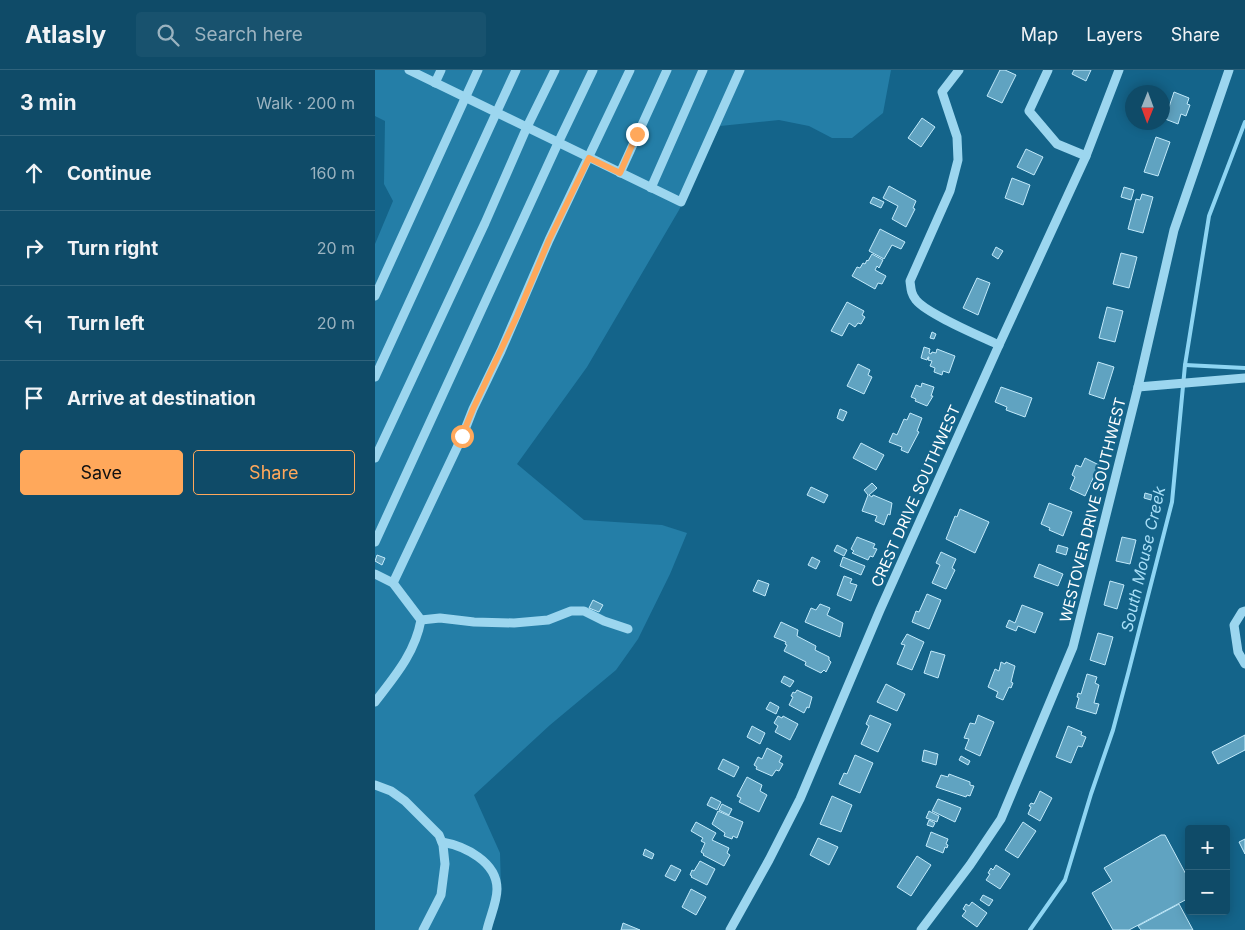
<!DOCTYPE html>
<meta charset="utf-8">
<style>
body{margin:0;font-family:Inter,sans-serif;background:#18526e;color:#f1f3f6}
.controls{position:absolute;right:15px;bottom:15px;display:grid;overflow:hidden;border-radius:5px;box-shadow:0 2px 12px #0003}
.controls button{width:45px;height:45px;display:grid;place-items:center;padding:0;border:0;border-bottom:1px solid #2f637c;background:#0f4b68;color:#f1f3f6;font:25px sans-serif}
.compass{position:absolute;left:750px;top:15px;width:45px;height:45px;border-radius:50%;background:#0f4b68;box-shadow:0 2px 12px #0003;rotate:181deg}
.stop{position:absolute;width:15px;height:15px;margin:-11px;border:4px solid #ffa85b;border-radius:50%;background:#fff}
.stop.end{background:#ffa85b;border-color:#fff;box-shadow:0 1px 5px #0008}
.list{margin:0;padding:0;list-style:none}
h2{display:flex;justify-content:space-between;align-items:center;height:65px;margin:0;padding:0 20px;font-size:21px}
h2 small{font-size:16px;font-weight:400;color:#9bb3c0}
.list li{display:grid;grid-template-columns:32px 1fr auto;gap:15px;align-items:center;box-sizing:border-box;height:75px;padding:0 20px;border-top:1px solid #2f637c}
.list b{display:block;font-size:19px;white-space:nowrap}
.list em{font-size:16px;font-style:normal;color:#9bb3c0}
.actions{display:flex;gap:10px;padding:15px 20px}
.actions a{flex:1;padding:11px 0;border:1px solid #ffa85b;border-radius:5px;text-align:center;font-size:18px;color:#ffa85b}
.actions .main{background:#ffa85b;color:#111}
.icon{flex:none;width:28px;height:28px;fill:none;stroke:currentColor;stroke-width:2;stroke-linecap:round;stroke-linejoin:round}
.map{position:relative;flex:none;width:870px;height:860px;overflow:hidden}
header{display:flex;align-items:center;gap:30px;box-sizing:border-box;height:70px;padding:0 25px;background:#0f4b68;border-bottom:1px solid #2f637c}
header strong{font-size:24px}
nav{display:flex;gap:28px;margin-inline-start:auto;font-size:18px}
.search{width:350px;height:45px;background:#18526e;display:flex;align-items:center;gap:12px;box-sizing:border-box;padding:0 18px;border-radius:5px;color:#9bb3c0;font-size:19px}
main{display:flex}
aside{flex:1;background:#0f4b68}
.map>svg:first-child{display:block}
</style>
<header>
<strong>Atlasly</strong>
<div class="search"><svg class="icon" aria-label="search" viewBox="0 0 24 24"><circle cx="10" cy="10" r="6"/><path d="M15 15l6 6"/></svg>Search here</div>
<nav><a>Map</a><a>Layers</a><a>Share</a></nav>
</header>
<main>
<aside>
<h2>3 min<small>Walk · 200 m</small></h2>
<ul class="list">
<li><svg class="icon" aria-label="ahead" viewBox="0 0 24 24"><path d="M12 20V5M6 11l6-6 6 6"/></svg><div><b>Continue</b></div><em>160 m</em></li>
<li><svg class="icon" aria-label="right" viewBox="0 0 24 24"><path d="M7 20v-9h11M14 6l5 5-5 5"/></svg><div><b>Turn right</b></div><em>20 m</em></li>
<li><svg class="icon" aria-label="left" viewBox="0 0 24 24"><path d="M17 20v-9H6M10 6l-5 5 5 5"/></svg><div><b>Turn left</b></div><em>20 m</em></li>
<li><svg class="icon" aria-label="arrive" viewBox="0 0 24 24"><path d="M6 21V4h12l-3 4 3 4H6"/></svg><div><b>Arrive at destination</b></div></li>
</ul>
<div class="actions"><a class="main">Save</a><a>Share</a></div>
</aside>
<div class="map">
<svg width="870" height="860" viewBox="0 0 870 860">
<rect width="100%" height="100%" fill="#14648a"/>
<!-- green -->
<path fill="#247ea7" d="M 0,0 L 516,0 L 508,43 L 477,68 L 457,68 L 434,56 L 404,50 L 345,56 L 304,140 L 212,297 L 142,394 L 209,450 L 287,455 L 312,463 L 295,504 L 263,569 L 241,600 L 175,655 L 99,725 L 125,783 L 126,818 L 113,860 L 0,860 L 0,174 L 18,131 L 9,114 L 10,51 L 0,46 Z"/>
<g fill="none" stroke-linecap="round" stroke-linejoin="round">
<!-- stream -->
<g stroke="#8ed5f3" stroke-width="4">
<path d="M 810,295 L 870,298"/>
<path d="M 655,860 L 690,810 L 716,724 L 738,660 L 754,600 L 797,432 L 810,295 L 834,146 L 870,52"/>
</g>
</g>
<!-- building -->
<g fill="#60a3c1" stroke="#c2eafb">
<path d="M 625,0 L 630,0 L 641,5 L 627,33 L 612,26 Z"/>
<path d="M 699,0 L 716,0 L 711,11 L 697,4 Z"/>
<path d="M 799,22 L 814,28 L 812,34 L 815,35 L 811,46 L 806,44 L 803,54 L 790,49 Z"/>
<path d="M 547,48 L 560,57 L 546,77 L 533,68 Z"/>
<path d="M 781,67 L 795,72 L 783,106 L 769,102 Z"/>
<path d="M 651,79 L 668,87 L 659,105 L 642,97 Z"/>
<path d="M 637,108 L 655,115 L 648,135 L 630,128 Z"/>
<path d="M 514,116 L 541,131 L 538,138 L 540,139 L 531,157 L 517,149 L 523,136 L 508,128 Z"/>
<path d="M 749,117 L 759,120 L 756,130 L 746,127 Z"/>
<path d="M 767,124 L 778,127 L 768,163 L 753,159 L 761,129 L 765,130 Z"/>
<path d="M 498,127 L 509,132 L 506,138 L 495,133 Z"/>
<path d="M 505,159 L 530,172 L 526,179 L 517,175 L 509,189 L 494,181 Z"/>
<path d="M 621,177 L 628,181 L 623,189 L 617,185 Z"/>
<path d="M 746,183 L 762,187 L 754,218 L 738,214 Z"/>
<path d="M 497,184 L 508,190 L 504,198 L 502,196 L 500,200 L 511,206 L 507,214 L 503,213 L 500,219 L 477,206 L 482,197 L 485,198 L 488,193 L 490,194 L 492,190 L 493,191 Z"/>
<path d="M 602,208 L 615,213 L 603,245 L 588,238 Z"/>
<path d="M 472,232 L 489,241 L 487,245 L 490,247 L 486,254 L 483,253 L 480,257 L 474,253 L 467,266 L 456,261 Z"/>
<path d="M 732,237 L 748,241 L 740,272 L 724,268 Z"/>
<path d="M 557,262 L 561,264 L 559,269 L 555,268 Z"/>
<path d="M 549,277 L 555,279 L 554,283 L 556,284 L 557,282 L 561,283 L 562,279 L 580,286 L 574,303 L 568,301 L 567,305 L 559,302 L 560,298 L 555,296 L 557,291 L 553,290 L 554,287 L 553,287 L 552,290 L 546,288 Z"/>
<path d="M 723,292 L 739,297 L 729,329 L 714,324 Z"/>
<path d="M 483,294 L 495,300 L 493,305 L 497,307 L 489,324 L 472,316 Z"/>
<path d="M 547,313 L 559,317 L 556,326 L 558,326 L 552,336 L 540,331 L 541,329 L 536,327 L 541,315 L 546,317 Z"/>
<path d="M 626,317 L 657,328 L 650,347 L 631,340 L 632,337 L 620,332 Z"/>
<path d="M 465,339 L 472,342 L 468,351 L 462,348 Z"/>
<path d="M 535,343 L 547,348 L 542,361 L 544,362 L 533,383 L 526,380 L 527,377 L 514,372 L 518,363 L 522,365 L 529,349 L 532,350 Z"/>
<path d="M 486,373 L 509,385 L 501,400 L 478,388 Z"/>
<path d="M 710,388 L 724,395 L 710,426 L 695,419 L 700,407 L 697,405 L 701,395 L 706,397 Z"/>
<path d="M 497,413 L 502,418 L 494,425 L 497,427 L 498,425 L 517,433 L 515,445 L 513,444 L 509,455 L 500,451 L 502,446 L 487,441 L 493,425 L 489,420 Z"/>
<path d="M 436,417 L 453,425 L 449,433 L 432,425 Z"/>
<path d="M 770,423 L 777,425 L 776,430 L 769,428 Z"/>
<path d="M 674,433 L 697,442 L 688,466 L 674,460 L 675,458 L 666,454 Z"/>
<path d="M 585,439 L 614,452 L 600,483 L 571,469 L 580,446 L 582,447 Z"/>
<path d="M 482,467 L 500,474 L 498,478 L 502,479 L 498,487 L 495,486 L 493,490 L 477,483 L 479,481 L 476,479 Z"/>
<path d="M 747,467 L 761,470 L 755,494 L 741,491 Z"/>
<path d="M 462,475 L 472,480 L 469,486 L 459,481 Z"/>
<path d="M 683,475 L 693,478 L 691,485 L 681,482 Z"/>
<path d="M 566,482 L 581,489 L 577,498 L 580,500 L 571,519 L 557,513 L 565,495 L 561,493 Z"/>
<path d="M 2,485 L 10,488 L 7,495 L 0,491 Z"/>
<path d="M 437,487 L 445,491 L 441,499 L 433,495 Z"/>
<path d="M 468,487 L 490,496 L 486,505 L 465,496 Z"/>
<path d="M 664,494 L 688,504 L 683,516 L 659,507 Z"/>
<path d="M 469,506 L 477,509 L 475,513 L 482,515 L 476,531 L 462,525 Z"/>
<path d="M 383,510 L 394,514 L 390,526 L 378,521 Z"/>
<path d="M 735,511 L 749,515 L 742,539 L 729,535 Z"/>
<path d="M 552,524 L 566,530 L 554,559 L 537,552 L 541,541 L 544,542 Z"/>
<path d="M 218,530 L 228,535 L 224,542 L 214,538 Z"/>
<path d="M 445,534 L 455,538 L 452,545 L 468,553 L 465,567 L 430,552 L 436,538 L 441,540 Z"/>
<path d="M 647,535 L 668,543 L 660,563 L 643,556 L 641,561 L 631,557 L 634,550 L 640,553 Z"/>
<path d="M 406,552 L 423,560 L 422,566 L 441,576 L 440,580 L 454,587 L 454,590 L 456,592 L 451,602 L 449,600 L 446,603 L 430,595 L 431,592 L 409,581 L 412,575 L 410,574 L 411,572 L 399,567 Z"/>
<path d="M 723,563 L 738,567 L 730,595 L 715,590 Z"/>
<path d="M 532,564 L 549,572 L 537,600 L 522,594 L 530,575 L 526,574 Z"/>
<path d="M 556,581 L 570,585 L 563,608 L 549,603 Z"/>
<path d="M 626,592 L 630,594 L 631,592 L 640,596 L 636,612 L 638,613 L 636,618 L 634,617 L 628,630 L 621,627 L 623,622 L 613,617 L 620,599 L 624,601 Z"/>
<path d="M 712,604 L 722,607 L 720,613 L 724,615 L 719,633 L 724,634 L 721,644 L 701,638 L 704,628 L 702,627 L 703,623 L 706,624 Z"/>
<path d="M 409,606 L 419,611 L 415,617 L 406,612 Z"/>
<path d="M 511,614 L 530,624 L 522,641 L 502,632 Z"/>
<path d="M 422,620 L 437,627 L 434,638 L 432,637 L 429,643 L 414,635 L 418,627 L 416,626 L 418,622 L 420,623 Z"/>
<path d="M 395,632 L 404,637 L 401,644 L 391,639 Z"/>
<path d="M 495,645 L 516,654 L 503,682 L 486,674 L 494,656 L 491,654 Z"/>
<path d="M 603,645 L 619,652 L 605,686 L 590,679 L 594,669 L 589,668 L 595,653 L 600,654 Z"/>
<path d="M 403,646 L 407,648 L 408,646 L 423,654 L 415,670 L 400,662 L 403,656 L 399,653 Z"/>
<path d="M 377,656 L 390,663 L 385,674 L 372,667 Z"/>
<path d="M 693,656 L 707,662 L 706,665 L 711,667 L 707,677 L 703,676 L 696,693 L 681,687 Z"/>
<path d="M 870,665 L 870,680 L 843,694 L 837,682 Z"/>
<path d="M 392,678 L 407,686 L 404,692 L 408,694 L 404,701 L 401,700 L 397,706 L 381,699 L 382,697 L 379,695 L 383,687 L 387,689 Z"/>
<path d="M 549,680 L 563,684 L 561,695 L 547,691 Z"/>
<path d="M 480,685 L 498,693 L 485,723 L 464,714 L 469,703 L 472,704 Z"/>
<path d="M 586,686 L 595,691 L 593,695 L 584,690 Z"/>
<path d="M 348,689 L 364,697 L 359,707 L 343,699 Z"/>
<path d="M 574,704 L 595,712 L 595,715 L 599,716 L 595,726 L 592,725 L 591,727 L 561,717 L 566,705 L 573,707 Z"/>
<path d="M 372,707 L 387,715 L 385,721 L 392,725 L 384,742 L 364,732 L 366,728 L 362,726 Z"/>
<path d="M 665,721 L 677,728 L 665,751 L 653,744 L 656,737 L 654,736 L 656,733 L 659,734 Z"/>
<path d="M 457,726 L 477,735 L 466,762 L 445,754 Z"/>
<path d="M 336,727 L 346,732 L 342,740 L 332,735 Z"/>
<path d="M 563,729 L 586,738 L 580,752 L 557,741 Z"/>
<path d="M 347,734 L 357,739 L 354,745 L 344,740 Z"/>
<path d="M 343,741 L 368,752 L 362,768 L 358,766 L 357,769 L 349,766 L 350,763 L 337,754 Z"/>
<path d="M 554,741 L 564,746 L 562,752 L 551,748 Z"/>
<path d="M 554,750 L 560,753 L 558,757 L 552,755 Z"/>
<path d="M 321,752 L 341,763 L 337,770 L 354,778 L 352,783 L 355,785 L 349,796 L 328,785 L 329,784 L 326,782 L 330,773 L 326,771 L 328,768 L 316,761 Z"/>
<path d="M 648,752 L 661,761 L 643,788 L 630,780 Z"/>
<path d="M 556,762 L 573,769 L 571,774 L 573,775 L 572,778 L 570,777 L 568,783 L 551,776 Z"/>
<path d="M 786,765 L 790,765 L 814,810 L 814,828 L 754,860 L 738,860 L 717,823 L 737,811 L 729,798 Z"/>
<path d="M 443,768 L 463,777 L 454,795 L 435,785 Z"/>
<path d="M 870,769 L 870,784 L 864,772 Z"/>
<path d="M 270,779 L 279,784 L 277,789 L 268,785 Z"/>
<path d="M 542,786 L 556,795 L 536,826 L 522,817 Z"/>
<path d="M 325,791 L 340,799 L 332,815 L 316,807 L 317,806 L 315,805 L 317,800 L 319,801 Z"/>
<path d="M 296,795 L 306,800 L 300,811 L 290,806 Z"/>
<path d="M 621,795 L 635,804 L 625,819 L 611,810 L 615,804 L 613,803 L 616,798 L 618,800 Z"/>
<path d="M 316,819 L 331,827 L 321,845 L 307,837 Z"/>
<path d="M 608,825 L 618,830 L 614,836 L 605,830 Z"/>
<path d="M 597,832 L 612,843 L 602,857 L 587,846 L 591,841 L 588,839 L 591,834 L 594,836 Z"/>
<path d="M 804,834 L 818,860 L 766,860 L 763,856 Z"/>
<path d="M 248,853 L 265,860 L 246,860 Z"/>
</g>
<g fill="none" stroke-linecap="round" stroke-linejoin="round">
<!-- minor -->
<g stroke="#9cd6ef" stroke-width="9">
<path d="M 34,0 L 306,132 L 365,0"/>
<path d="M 584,0 L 567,22 L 582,67 L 583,90 L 575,121 L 535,211 C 536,219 536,224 541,230 C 552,244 605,266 624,275"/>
<path d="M 673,0 L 654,41 L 682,74 L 711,86"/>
<path d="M 60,13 L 66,0"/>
<path d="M 245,103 L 292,0"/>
<path d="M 276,118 L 328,0"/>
<path d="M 0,226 L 103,0"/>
<path d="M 0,307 L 141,0"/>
<path d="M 763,317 L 870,308"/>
<path d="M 0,388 L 110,153 L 152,57 L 180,0"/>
<path d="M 0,472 L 183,73 L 218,0"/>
<path d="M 0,504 L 18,513 L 46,550 C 40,583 20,606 0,632"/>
<path d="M 18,513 L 87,367 L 98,339 L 126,281 L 174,170 L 255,0"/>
<path d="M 870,541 L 867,542 L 859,555 L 863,582 L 870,594"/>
<path d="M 46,550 L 65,548 L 99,552 L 139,553 L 173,550 L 196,541 L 209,541 L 229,551 L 253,559"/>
<path d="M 0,715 L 16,721 L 30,731 L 64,765 L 68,775 L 70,794 L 66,825 L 48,860"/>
<path d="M 67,772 C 90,776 122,792 122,819 C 122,832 115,847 112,860"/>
<path d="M 355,860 L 394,790 L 425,729 L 505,540 L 624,275 L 711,86 L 744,0"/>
<path d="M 546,860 L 595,795 L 626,749 L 698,577 L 763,317 L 799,160 L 854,0"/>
</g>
</g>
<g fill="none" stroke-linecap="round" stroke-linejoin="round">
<!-- route -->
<path stroke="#ffa85b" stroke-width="6" d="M 87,366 L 98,339 L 142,246 L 174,170 L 214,88 L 245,103 L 262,64"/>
</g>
<g text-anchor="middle" stroke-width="5" stroke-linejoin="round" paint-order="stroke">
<!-- street labels -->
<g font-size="15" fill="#fff" stroke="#14648a">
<text transform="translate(541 426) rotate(-66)" y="5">CREST DRIVE SOUTHWEST</text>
<text transform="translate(718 440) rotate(-76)" y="5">WESTOVER DRIVE SOUTHWEST</text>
</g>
<!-- water labels -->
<g font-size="16" font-style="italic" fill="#a8dff7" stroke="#14648a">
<text transform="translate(768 489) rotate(-77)" y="6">South Mouse Creek</text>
</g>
</g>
</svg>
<div class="controls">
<button>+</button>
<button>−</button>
</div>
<svg class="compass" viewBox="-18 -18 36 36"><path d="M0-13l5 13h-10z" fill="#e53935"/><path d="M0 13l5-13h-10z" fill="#9bb3c0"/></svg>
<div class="stop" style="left:87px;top:366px"></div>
<div class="stop end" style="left:262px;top:64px"></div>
</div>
</main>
